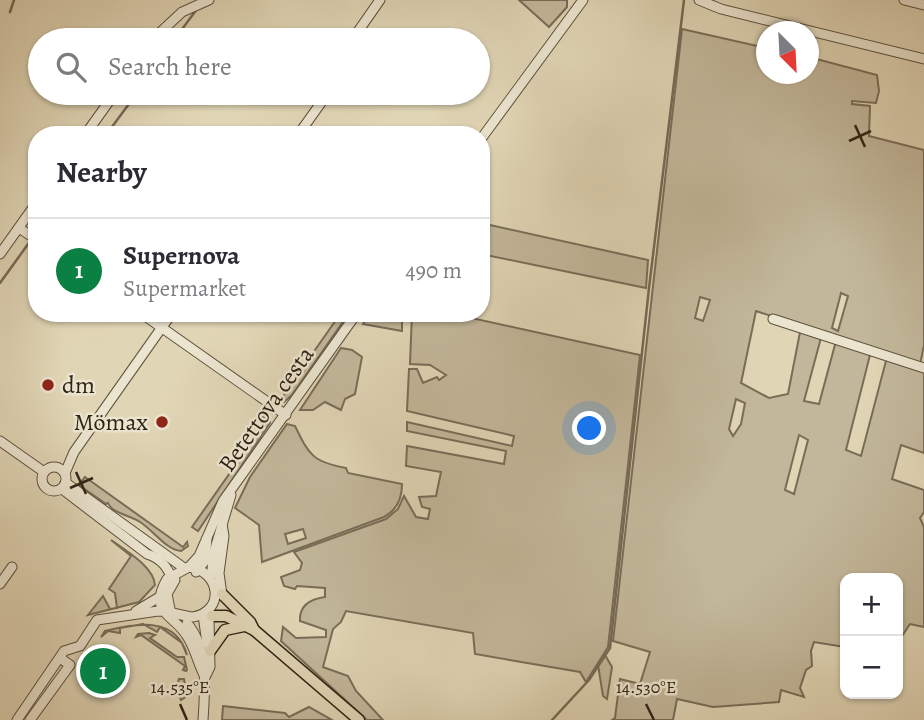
<!DOCTYPE html>
<meta charset="utf-8">
<style>
body{margin:0;font-family:Alegreya,serif;background:#f2f2f3;color:#2b2b33}
.controls{position:absolute;right:21px;bottom:21px;display:grid;overflow:hidden;border-radius:14px;box-shadow:0 2px 5px #0004}
.controls button{width:63px;height:63px;display:grid;place-items:center;padding:0;border:0;border-bottom:2px solid #e1e1e2;background:#fff;color:#2b2b33;font:35px sans-serif}
.compass{position:absolute;left:756px;top:21px;width:63px;height:63px;border-radius:50%;background:#fff;box-shadow:0 2px 5px #0004;rotate:156deg}
.you{position:absolute;left:590px;top:429px;width:24px;height:24px;margin:-18px;border:5px solid #fff;border-radius:50%;background:#1a73e8;box-shadow:0 0 0 10px #1a73e833}
.badge{display:grid;place-items:center;width:46px;height:46px;border-radius:50%;background:#0b8043;color:#fff;font-size:23px;font-weight:700}
.pin{position:absolute;translate:-50% -50%;border:4px solid #fff;box-shadow:0 2px 7px #0006}
.list{margin:0;padding:0;list-style:none}
h2{display:flex;justify-content:space-between;align-items:center;height:91px;margin:0;padding:0 28px;font-size:30px}
h2 small{font-size:23px;font-weight:400;color:#7c7c81}
.list li{display:grid;grid-template-columns:46px 1fr auto;gap:21px;align-items:center;box-sizing:border-box;height:105px;padding:0 28px;border-top:2px solid #e1e1e2}
.list b{display:block;font-size:26px;white-space:nowrap}
.list p{margin:0;font-size:23px;white-space:nowrap;color:#7c7c81}
.list em{font-size:23px;font-style:normal;color:#7c7c81}
.icon{flex:none;width:38px;height:38px;fill:none;stroke:currentColor;stroke-width:2;stroke-linecap:round;stroke-linejoin:round}
.map{position:relative;flex:none;width:924px;height:720px;overflow:hidden}
.search{position:absolute;background:#fff;box-shadow:0 2px 5px #0004;left:28px;top:28px;width:462px;height:77px;display:flex;align-items:center;gap:18px;box-sizing:border-box;padding:0 24px;border-radius:38px;color:#7c7c81;font-size:26px}
.panel{position:absolute;background:#fff;box-shadow:0 2px 5px #0004;left:28px;top:126px;width:462px;height:196px;border-radius:28px}
.map>svg:first-child{display:block}
</style>
<div class="map">
<svg width="924" height="720" viewBox="0 0 924 720">
<rect width="100%" height="100%" fill="#e0d5b5"/>
<filter id="stains"><feTurbulence type="fractalNoise" baseFrequency=".00286" numOctaves="4"/><feColorMatrix values="0 0 0 0 .2 0 0 0 0 .09 0 0 0 0 .02 0 0 0 .5 -.17"/></filter>
<radialGradient id="worn" r=".72"><stop offset=".6" stop-color="#630" stop-opacity="0"/><stop offset="1" stop-color="#630" stop-opacity=".3"/></radialGradient>
<!-- green -->
<g fill="#c2b79a" stroke="#796d58" stroke-width="2" fill-rule="evenodd">
<path d="M 519,0 L 567,0 L 567,7 L 549,27 Z"/>
<path d="M 682,29 L 766,48 L 766,74 L 808,74 L 809,57 L 877,75 L 879,91 L 876,103 L 852,101 L 852,104 L 870,106 L 869,136 L 924,150 L 924,345 L 920,365 L 756,311 L 741,383 L 769,398 L 788,394 L 800,332 L 822,334 L 804,401 L 819,404 L 836,341 L 871,351 L 846,450 L 861,456 L 887,357 L 924,371 L 924,453 L 901,445 L 892,479 L 924,490 L 924,512 L 920,518 L 924,527 L 924,627 L 910,624 L 898,642 L 898,578 L 845,578 L 845,647 L 814,642 L 811,651 L 812,666 L 806,670 L 800,688 L 804,697 L 781,690 L 779,702 L 713,707 L 677,699 L 673,720 L 612,720 L 615,718 L 620,679 L 640,684 L 650,652 L 613,641 ZM 841,293 L 848,296 L 838,331 L 832,328 ZM 700,297 L 710,300 L 703,321 L 695,318 ZM 736,399 L 745,403 L 741,424 L 733,436 L 729,429 ZM 799,435 L 808,440 L 794,494 L 785,490 Z"/>
<path d="M 481,223 L 648,260 L 646,288 L 481,254 Z"/>
<path d="M 341,313 L 349,313 L 292,395 L 284,402 L 275,400 L 277,396 L 284,398 L 284,394 Z"/>
<path d="M 370,313 L 402,313 L 402,331 L 363,324 Z"/>
<path d="M 412,313 L 449,313 L 640,355 L 608,647 L 586,682 L 580,672 L 475,654 L 473,633 L 346,611 L 341,622 L 333,629 L 323,667 L 348,676 L 356,691 L 383,720 L 367,720 L 281,641 L 283,627 L 296,638 L 326,637 L 326,630 L 300,621 C 299,605 311,599 325,597 L 325,588 L 297,586 L 295,589 L 284,586 L 281,577 L 300,570 L 302,563 L 294,552 L 386,519 L 398,509 L 404,496 L 416,517 L 428,519 L 430,509 L 422,507 L 419,497 L 436,496 L 441,472 L 406,466 L 407,446 L 504,464 L 506,451 L 407,431 L 407,422 L 512,446 L 514,436 L 407,411 L 409,369 L 417,369 L 423,383 L 437,377 L 439,380 L 446,375 L 430,365 L 410,364 Z"/>
<path d="M 341,348 L 352,350 L 362,357 L 355,394 L 345,399 L 341,410 L 325,402 L 313,410 L 300,410 Z"/>
<path d="M 263,407 L 269,414 L 270,423 L 198,531 L 192,527 L 267,420 L 263,417 L 265,413 L 261,410 Z"/>
<path d="M 287,424 L 295,426 C 309,455 313,462 346,468 L 348,473 L 402,484 C 402,499 397,510 384,517 L 262,562 L 259,525 L 235,508 L 250,477 ZM 303,529 L 306,538 L 288,544 L 285,534 Z"/>
<path d="M 85,477 L 183,547 L 187,542 L 188,546 L 181,551 C 166,550 153,530 140,522 C 129,515 112,513 108,503 L 106,504 L 79,485 Z"/>
<path d="M 111,540 C 125,550 154,567 155,585 L 139,602 L 88,615 L 103,596 L 110,609 L 117,608 L 115,593 L 109,589 L 131,556 Z"/>
<path d="M 143,624 L 120,628 L 120,633 L 108,631 L 101,637 L 105,631 C 137,623 176,616 187,655 L 182,643 L 160,627 L 157,632 Z"/>
<path d="M 149,633 L 155,635 L 150,638 L 177,657 L 184,657 L 187,670 L 186,671 L 183,670 L 185,666 L 141,635 L 136,637 L 138,634 Z"/>
<path d="M 605,655 L 612,667 L 607,699 L 603,696 L 598,665 Z"/>
<path d="M 179,679 L 184,679 L 187,696 L 181,700 L 176,687 Z"/>
<path d="M 223,706 L 285,713 L 289,717 L 309,707 L 332,720 L 222,720 Z"/>
</g>
<g fill="none" stroke-linecap="round" stroke-linejoin="round">
<!-- stream -->
<g stroke="#766955" stroke-width="2.5">
<path d="M 10,12 L 14,0"/>
<path d="M 174,40 L 197,9"/>
<path d="M 106,135 L 137,93"/>
<path d="M 0,283 L 31,240"/>
<path d="M 552,720 L 589,680 L 610,648 L 649,288 L 684,0"/>
</g>
<!-- minor casing -->
<g stroke="#5c503d" stroke-width="11">
<g id="minor">
<path d="M 699,0 L 721,9 L 924,59"/>
<path d="M 904,0 L 924,5"/>
<path d="M 152,40 L 182,12 L 209,0"/>
<path d="M 352,40 L 380,0"/>
<path d="M 85,135 L 115,93"/>
<path d="M 298,135 L 328,93"/>
<path d="M 481,139 L 583,0"/>
<path d="M 19,228 L 37,240"/>
<path d="M 0,254 L 37,202"/>
<path d="M 141,313 L 286,415"/>
<path d="M 773,319 L 924,368"/>
<path d="M 0,441 L 44,472"/>
<circle cx="54" cy="479" r="12"/>
<path d="M 65,473 L 74,452 L 172,313"/>
<path d="M 66,483 L 184,568"/>
<path d="M 62,489 L 147,554 C 160,558 169,568 172,581"/>
<path d="M 222,524 L 224,536 L 219,573 L 222,595"/>
<path d="M 189,567 L 199,556 L 223,501 L 357,313"/>
<path d="M 196,572 L 205,561 L 207,538"/>
<path d="M 211,577 L 214,552 L 231,495"/>
<path d="M 0,584 L 12,567"/>
<path d="M 170,609 L 167,594 L 175,580"/>
<path d="M 136,611 L 161,596"/>
<path d="M 203,615 L 207,644"/>
<path d="M 187,623 C 209,649 205,688 203,720"/>
<path d="M 205,677 L 210,667 L 209,618"/>
<path d="M 17,720 L 64,651 L 80,646 L 97,620 L 158,611 C 171,611 181,616 193,617 C 226,611 220,571 189,567 L 167,579 C 147,613 175,615 187,636 C 195,648 198,664 205,677"/>
<path d="M 30,720 L 70,665 L 60,658"/>
</g>
</g>
<!-- major casing -->
<g stroke="#302315" stroke-width="13">
<g id="major">
<path d="M 222,594 L 250,622 L 254,630 L 359,720"/>
<path d="M 212,616 L 226,616 L 254,630"/>
<path d="M 210,651 L 225,630 L 244,626"/>
</g>
</g>
<!-- minor -->
<use href="#minor" stroke="#ebe4cf" stroke-width="9"/>
<!-- major -->
<use href="#major" stroke="#e0d5b5" stroke-width="10"/>
</g>
<!-- ticks -->
<path fill="none" stroke="#302315" stroke-width="2.5" d="M 855,125 L 865,147M 849,141 L 871,131M 76,472 L 86,494M 70,488 L 93,478M 180,704 L 187,720M 646,704 L 654,720"/>
<!-- markers -->
<g fill="#8f2418" stroke="#ebe4cf" stroke-width="2.5">
<circle cx="48" cy="385" r="7"/>
<circle cx="162" cy="422" r="7"/>
</g>
<g text-anchor="middle" stroke-width="5" stroke-linejoin="round" paint-order="stroke">
<!-- poi labels -->
<g font-size="24" fill="#302315" stroke="#ebe4cf" text-anchor="start">
<text x="62" y="393">dm</text>
<text x="148" y="430" text-anchor="end">Mömax</text>
</g>
<!-- street labels -->
<g font-size="24" fill="#302315" stroke="#ebe4cf">
<text transform="translate(266 409) rotate(-55)" y="8">Betettova cesta</text>
</g>
</g>
<g font-size="18" text-anchor="middle" fill="#302315" stroke="#ebe4cf" stroke-width="5" stroke-linejoin="round" paint-order="stroke">
<text x="180" y="693">14.535°E</text>
<text x="646" y="693">14.530°E</text>
</g>
<rect width="100%" height="100%" filter="url(#stains)"/>
<rect width="100%" height="100%" fill="url(#worn)"/>
</svg>
<div class="controls">
<button>+</button>
<button>−</button>
</div>
<svg class="compass" viewBox="-18 -18 36 36"><path d="M0-13l5 13h-10z" fill="#e53935"/><path d="M0 13l5-13h-10z" fill="#7c7c81"/></svg>
<div class="you"></div>
<div class="pin badge" style="left:103px;top:671px">1</div>
<div class="search"><svg class="icon" aria-label="search" viewBox="0 0 24 24"><circle cx="10" cy="10" r="6"/><path d="M15 15l6 6"/></svg>Search here</div>
<section class="panel">
<h2>Nearby<small></small></h2>
<ul class="list">
<li><span class="badge">1</span><div><b>Supernova</b><p>Supermarket</p></div><em>490 m</em></li>
</ul>
</section>
</div>
